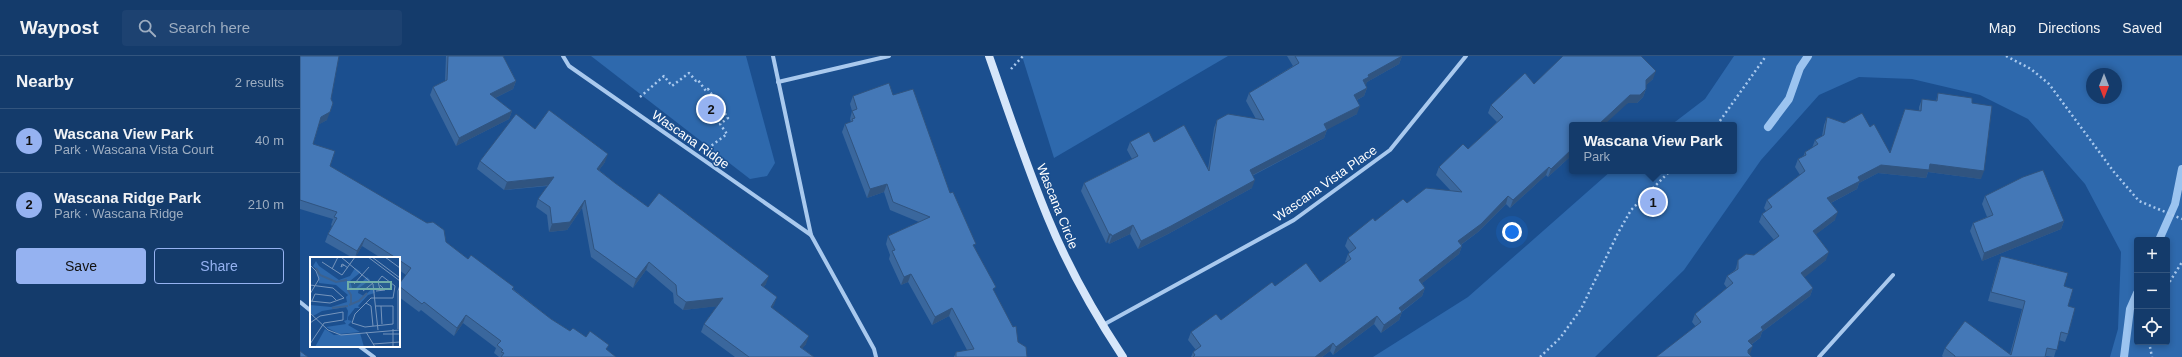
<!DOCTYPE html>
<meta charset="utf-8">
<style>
body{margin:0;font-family:Arial,sans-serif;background:#1d4271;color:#f1f3f6}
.controls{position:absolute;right:12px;bottom:12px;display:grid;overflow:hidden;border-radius:4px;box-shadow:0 2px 6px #0003}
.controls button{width:36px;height:36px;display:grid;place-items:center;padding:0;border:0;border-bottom:1px solid #33557e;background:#143b6b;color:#f1f3f6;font:20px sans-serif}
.compass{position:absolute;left:1786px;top:12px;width:36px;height:36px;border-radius:50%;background:#143b6b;box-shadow:0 2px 6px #0003;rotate:180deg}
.you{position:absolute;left:1212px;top:176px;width:14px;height:14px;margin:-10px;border:3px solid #fff;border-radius:50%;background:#1a73e8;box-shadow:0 0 0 6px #1a73e833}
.badge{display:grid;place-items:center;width:26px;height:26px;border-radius:50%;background:#95b2f1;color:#111;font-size:13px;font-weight:700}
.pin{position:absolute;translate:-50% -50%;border:2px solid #fff;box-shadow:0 1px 4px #0006}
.popup{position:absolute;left:1269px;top:66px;width:168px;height:52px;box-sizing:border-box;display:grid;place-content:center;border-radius:4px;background:#143b6b;filter:drop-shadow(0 1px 3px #0005);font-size:13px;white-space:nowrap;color:#9dadc1}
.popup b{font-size:15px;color:#f1f3f6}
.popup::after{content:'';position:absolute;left:50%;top:100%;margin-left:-8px;border:8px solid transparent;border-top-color:#143b6b}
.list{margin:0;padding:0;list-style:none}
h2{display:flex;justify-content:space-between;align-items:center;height:52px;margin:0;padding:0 16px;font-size:17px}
h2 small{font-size:13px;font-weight:400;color:#9dadc1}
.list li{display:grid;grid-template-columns:26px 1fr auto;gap:12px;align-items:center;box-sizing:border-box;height:64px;padding:0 16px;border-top:1px solid #33557e}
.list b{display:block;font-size:15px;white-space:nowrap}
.list p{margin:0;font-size:13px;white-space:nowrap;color:#9dadc1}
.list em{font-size:13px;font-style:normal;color:#9dadc1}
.actions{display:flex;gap:8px;padding:12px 16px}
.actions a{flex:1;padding:9px 0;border:1px solid #95b2f1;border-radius:4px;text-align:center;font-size:14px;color:#95b2f1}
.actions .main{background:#95b2f1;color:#111}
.icon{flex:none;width:22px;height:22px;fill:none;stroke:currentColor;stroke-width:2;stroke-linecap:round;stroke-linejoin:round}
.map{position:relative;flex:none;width:1882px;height:301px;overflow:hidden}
header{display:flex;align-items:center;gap:24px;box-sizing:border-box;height:56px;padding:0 20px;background:#143b6b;border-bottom:1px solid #33557e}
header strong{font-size:19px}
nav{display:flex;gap:22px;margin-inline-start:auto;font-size:14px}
.search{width:280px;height:36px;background:#1d4271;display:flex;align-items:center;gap:10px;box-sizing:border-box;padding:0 14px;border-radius:4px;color:#9dadc1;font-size:15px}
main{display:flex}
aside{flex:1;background:#143b6b}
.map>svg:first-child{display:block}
</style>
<header>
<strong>Waypost</strong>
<div class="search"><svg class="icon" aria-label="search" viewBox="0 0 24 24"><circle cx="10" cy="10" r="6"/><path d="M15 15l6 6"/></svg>Search here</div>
<nav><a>Map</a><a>Directions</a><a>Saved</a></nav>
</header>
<main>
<aside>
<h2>Nearby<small>2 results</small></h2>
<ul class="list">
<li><span class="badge">1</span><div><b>Wascana View Park</b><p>Park · Wascana Vista Court</p></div><em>40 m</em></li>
<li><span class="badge">2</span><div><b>Wascana Ridge Park</b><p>Park · Wascana Ridge</p></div><em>210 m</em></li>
</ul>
<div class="actions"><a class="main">Save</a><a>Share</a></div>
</aside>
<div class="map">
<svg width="1882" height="301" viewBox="0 0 1882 301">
<rect width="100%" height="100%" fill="#1b4f8f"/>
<!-- green -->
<g fill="#2e69ad" fill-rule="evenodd">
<path d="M 291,0 L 446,0 L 475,107 L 467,120 L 450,123 Z"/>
<path d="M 722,0 L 928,0 L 754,102 Z"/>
<path d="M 1434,0 L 1882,0 L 1882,301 L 1810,301 L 1818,273 L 1821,196 L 1785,128 L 1728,63 L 1680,39 L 1612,23 L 1559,21 L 1519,39 L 1461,104 L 1384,214 L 1295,301 L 1073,301 L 1168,241 L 1311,115 L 1434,115 L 1434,69 L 1371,69 L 1405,43 ZM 1792,18 L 1816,18 L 1816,42 L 1792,42 ZM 1837,184 L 1867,184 L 1867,286 L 1837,286 Z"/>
</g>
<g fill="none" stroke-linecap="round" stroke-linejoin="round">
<!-- stream -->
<g stroke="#9cc4f0" stroke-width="8">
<path d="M 1468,71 L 1489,43 L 1500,12 L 1508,0"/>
<path d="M 1859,184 L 1875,148 L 1882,113"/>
<path d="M 1824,301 L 1830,253 L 1837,237"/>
</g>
<!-- path -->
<g stroke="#a9c9ee" stroke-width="2.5" stroke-dasharray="2 3" stroke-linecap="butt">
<path d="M 1706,0 L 1731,13 L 1749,28 L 1814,116 L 1839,145 L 1882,163"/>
<path d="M 711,13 L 723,0"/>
<path d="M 340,41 L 364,20 L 372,30 L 389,17 L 396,25 L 398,24 L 406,35 L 408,33 L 428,62 L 420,68 L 427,78 L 411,90"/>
<path d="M 1417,69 L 1466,0"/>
<path d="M 1867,230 L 1882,206"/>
<path d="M 1849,286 L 1852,301"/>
<path d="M 1240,301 L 1260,282 L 1281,253 L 1318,177 L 1331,154 L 1370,115"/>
</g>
<!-- street -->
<g stroke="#a9c9ee" stroke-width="4">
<path d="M 263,0 L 269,10 L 511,179"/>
<path d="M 473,0 L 511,179 L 574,293 L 576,301"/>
<path d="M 478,26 L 589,0"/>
<path d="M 0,246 L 11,255"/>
<path d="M 803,269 L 994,164 L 1090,94 L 1166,0"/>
<path d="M 59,290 L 74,301"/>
<path d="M 1519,301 L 1593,219"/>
</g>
<!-- secondary -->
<path stroke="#d6e6fa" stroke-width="8" d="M 689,0 C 708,54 726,109 748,162 C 768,211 794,257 823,301"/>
</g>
<!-- wall -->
<g fill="#3a679d">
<path d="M 0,0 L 27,64 L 19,68 L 13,88 L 30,110 L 146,186 L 168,203 L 214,231 L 213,233 L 251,263 L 270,275 L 286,281 L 307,294 L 316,301 L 199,301 L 194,297 L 196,292 L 163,267 L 154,280 L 121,254 L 119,256 L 99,241 L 99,228 L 106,219 L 99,214 L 99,202 L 81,202 L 62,190 L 55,202 L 53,202 L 25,186 L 28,178 L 32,170 L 31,169 L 33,163 L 0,153 Z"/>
<path d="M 146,0 L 203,0 L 216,25 L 213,33 L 195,42 L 212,55 L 209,63 L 156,90 L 130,39 L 133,31 L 145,25 Z"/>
<path d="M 987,0 L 1102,0 L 1099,8 L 1067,26 L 1065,29 L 1067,32 L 1064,40 L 1057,44 L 1057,58 L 1027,73 L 1027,74 L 1024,82 L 952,120 L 952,132 L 868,178 L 838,193 L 830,178 L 809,188 L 808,186 L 806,187 L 781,135 L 784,127 L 832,103 L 827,94 L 830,86 L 854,86 L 908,113 L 914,72 L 917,64 L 956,63 L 946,45 L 949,37 L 993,10 Z"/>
<path d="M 1353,23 L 1346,29 L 1346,33 L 1343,41 L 1337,47 L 1328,47 L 1272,69 L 1272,99 L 1248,121 L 1246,119 L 1210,152 L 1206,148 L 1178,176 L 1161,189 L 1162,190 L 1159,198 L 1122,227 L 1125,232 L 1122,240 L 1102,256 L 1099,264 L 1081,277 L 1074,268 L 1033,299 L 1030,295 L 1022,301 L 891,301 L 893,296 L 896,294 L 888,284 L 891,276 L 921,264 L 975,230 L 1020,226 L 1046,207 L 1045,206 L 1048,198 L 1050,197 L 1045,190 L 1048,182 L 1075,165 L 1107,147 L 1151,135 L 1136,119 L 1139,111 L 1168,93 L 1197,66 L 1188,57 L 1191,49 L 1234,28 Z"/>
<path d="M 1638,37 L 1672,47 L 1681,123 L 1628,116 L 1626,122 L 1578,117 L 1559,127 L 1557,133 L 1531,147 L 1535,164 L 1516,178 L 1526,204 L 1504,221 L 1513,232 L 1510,240 L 1462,276 L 1460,282 L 1451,289 L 1396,271 L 1392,266 L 1395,258 L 1427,232 L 1424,228 L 1427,220 L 1435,214 L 1436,212 L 1438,204 L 1454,199 L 1474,184 L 1459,166 L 1462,158 L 1466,155 L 1464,152 L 1467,144 L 1500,119 L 1495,111 L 1498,103 L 1503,101 L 1505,96 L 1512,92 L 1515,84 L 1522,80 L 1524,69 L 1527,61 L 1544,67 L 1570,71 L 1590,97 L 1605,53 L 1619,55 L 1619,51 L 1622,43 L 1636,45 Z"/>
<path d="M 593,39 L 650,137 L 675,192 L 694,236 L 718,286 L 727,301 L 654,301 L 656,296 L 667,294 L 649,260 L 632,269 L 608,226 L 601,229 L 589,203 L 590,199 L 586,188 L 588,180 L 619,166 L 590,154 L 584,136 L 567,142 L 542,76 L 545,68 L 551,66 L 550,63 L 552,55 L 550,48 L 553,40 Z"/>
<path d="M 235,73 L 305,106 L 299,114 L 315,127 L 348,151 L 466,228 L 463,231 L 477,241 L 472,252 L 506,288 L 502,292 L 514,301 L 435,301 L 401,276 L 404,268 L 417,250 L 383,254 L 374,247 L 373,237 L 346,214 L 333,232 L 291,201 L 282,152 L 267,174 L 249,176 L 247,159 L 236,151 L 238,143 L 248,130 L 204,134 L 177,113 L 180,105 Z"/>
<path d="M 1685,140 L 1764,165 L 1761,173 L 1682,205 L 1670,175 L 1673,167 L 1687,161 L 1682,148 Z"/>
<path d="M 1701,200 L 1764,230 L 1768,250 L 1768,278 L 1765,286 L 1759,284 L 1754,301 L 1746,300 L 1745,301 L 1643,301 L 1642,300 L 1645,292 L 1710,298 L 1722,253 L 1688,245 L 1698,208 Z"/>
</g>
<!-- shaded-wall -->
<g fill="#305480">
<path d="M 1102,0 L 1099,8 L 1067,26 L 1066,29 L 1060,32 L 1063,24 L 1068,19 Z"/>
<path d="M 1356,15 L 1353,23 L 1343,32 L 1346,24 Z"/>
<path d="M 216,25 L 213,33 L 187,46 L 190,38 Z"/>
<path d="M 1067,32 L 1064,40 L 1051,47 L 1054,39 Z"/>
<path d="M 1346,33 L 1343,41 L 1337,47 L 1328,47 L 1304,69 L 1298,69 L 1330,39 Z"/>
<path d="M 1060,50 L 1057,58 L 1021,77 L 1024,68 Z"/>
<path d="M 212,55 L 209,63 L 156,90 L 159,82 Z"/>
<path d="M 30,56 L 27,64 L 18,69 L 21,61 Z"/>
<path d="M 1027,74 L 1024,82 L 947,122 L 950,114 Z"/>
<path d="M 1272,93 L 1272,99 L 1248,121 L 1251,113 Z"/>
<path d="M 308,98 L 305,106 L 294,121 L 297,113 Z"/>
<path d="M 1630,108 L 1684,115 L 1681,123 L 1628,116 L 1626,122 L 1578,117 L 1559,127 L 1557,133 L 1525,150 L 1527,142 L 1558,121 L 1581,109 Z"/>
<path d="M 1249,111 L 1246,119 L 1210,152 L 1213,144 Z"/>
<path d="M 254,121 L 252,129 L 204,134 L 207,126 Z"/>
<path d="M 955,124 L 952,132 L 868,178 L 838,193 L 841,185 Z"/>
<path d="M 587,128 L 584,136 L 567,142 L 570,133 Z"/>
<path d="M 1208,140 L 1206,148 L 1178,176 L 1155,193 L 1158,185 Z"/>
<path d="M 285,144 L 282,152 L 267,174 L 249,176 L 252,168 Z"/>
<path d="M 1538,156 L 1535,164 L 1510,183 L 1513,175 Z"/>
<path d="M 1764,165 L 1761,173 L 1682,205 L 1684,197 Z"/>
<path d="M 833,169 L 830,178 L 809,188 L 812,180 Z"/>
<path d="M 809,178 L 811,178 L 808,186 L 806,187 Z"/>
<path d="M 65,182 L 62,190 L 55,202 L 57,195 Z"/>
<path d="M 1162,190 L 1159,198 L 1116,232 L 1119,224 Z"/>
<path d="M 1529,196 L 1526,204 L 1499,226 L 1501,217 Z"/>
<path d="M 349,206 L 346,214 L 333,232 L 336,223 Z"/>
<path d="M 611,218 L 608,226 L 601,229 L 604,221 Z"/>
<path d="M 469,220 L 466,228 L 458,237 L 461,229 Z"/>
<path d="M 1125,232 L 1122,240 L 1096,260 L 1099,252 Z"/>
<path d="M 1513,232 L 1510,240 L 1462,276 L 1460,282 L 1445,293 L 1448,285 L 1461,271 Z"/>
<path d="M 477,241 L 474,249 L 468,259 L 471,251 Z"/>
<path d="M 423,242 L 420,250 L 383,254 L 386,246 Z"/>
<path d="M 652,252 L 649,260 L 632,269 L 635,261 Z"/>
<path d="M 1102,256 L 1099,264 L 1081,277 L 1084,269 Z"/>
<path d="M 166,259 L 163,267 L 154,280 L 157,272 Z"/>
<path d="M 1077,260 L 1074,268 L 1033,299 L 1036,291 Z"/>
<path d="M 509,280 L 506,288 L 497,299 L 500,291 Z"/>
<path d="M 1033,287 L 1030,295 L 1022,301 L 1015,301 Z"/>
<path d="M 1453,290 L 1450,298 L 1446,301 L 1448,294 Z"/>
</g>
<!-- building -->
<g fill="#4478b7" stroke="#305480">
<path d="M 0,0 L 39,0 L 31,43 L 33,47 L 30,56 L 21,61 L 13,88 L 35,95 L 30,110 L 127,167 L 133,166 L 144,174 L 146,186 L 168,203 L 171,199 L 214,231 L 212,233 L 251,263 L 270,275 L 273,272 L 286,281 L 290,275 L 309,289 L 306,293 L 316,301 L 201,301 L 204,297 L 201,296 L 203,294 L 197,289 L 201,285 L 166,259 L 157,272 L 124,246 L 122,248 L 99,230 L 99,228 L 111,212 L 99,204 L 99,202 L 96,202 L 65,182 L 57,195 L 28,178 L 37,162 L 34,161 L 37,156 L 0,144 Z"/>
<path d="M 148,0 L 203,0 L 216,25 L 190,38 L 212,55 L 159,82 L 133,31 L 147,24 Z"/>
<path d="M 995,0 L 1102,0 L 1068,19 L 1069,21 L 1063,24 L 1067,32 L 1054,39 L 1060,50 L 1024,68 L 1027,74 L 950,114 L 955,124 L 871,170 L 841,185 L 833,169 L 812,180 L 811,178 L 809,178 L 784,127 L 838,100 L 830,86 L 849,76 L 854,86 L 884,69 L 909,115 L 917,64 L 928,58 L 964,64 L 949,37 L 999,7 Z"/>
<path d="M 1263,0 L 1341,0 L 1356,15 L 1346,24 L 1346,33 L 1340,39 L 1330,39 L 1298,69 L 1272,69 L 1272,93 L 1251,113 L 1249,111 L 1213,144 L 1208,140 L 1181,168 L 1158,185 L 1162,190 L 1119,224 L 1125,232 L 1099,252 L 1102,256 L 1084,269 L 1077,260 L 1036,291 L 1033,287 L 1015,301 L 893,301 L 895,299 L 893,296 L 901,290 L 891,276 L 916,258 L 921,264 L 972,226 L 975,230 L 1006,207 L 1020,226 L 1051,203 L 1048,198 L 1056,192 L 1048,182 L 1073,162 L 1075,165 L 1103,143 L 1107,147 L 1126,132 L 1162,136 L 1139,111 L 1163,88 L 1168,93 L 1203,61 L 1191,49 L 1225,17 L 1234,28 Z"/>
<path d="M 589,27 L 593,39 L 613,33 L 650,137 L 653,136 L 672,179 L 676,188 L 673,189 L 696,231 L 693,233 L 713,271 L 716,270 L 718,286 L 726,291 L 727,301 L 656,301 L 656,296 L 674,293 L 652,252 L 635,261 L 611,218 L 604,221 L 592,195 L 595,194 L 588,180 L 630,161 L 593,146 L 587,128 L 570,133 L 545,68 L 553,65 L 552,63 L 555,62 L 552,55 L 557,53 L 553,40 Z"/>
<path d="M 1638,37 L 1672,42 L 1672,47 L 1692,50 L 1684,115 L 1630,108 L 1629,114 L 1581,109 L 1558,121 L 1560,125 L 1527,142 L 1538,156 L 1513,175 L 1529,196 L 1501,217 L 1513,232 L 1461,271 L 1463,274 L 1448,285 L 1453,290 L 1448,294 L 1448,297 L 1452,301 L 1356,301 L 1401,266 L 1395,258 L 1433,227 L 1427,220 L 1438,213 L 1438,204 L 1446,198 L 1454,199 L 1479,180 L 1462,158 L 1472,151 L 1467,144 L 1505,115 L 1498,103 L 1506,99 L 1505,96 L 1518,88 L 1515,84 L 1524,79 L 1527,61 L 1544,67 L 1562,57 L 1570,71 L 1574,68 L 1590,97 L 1605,53 L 1621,55 L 1622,43 L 1637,45 Z"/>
<path d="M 249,54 L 308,98 L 297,113 L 315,127 L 348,151 L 359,137 L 469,220 L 461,229 L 477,241 L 471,251 L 509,280 L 500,291 L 514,301 L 449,301 L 404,268 L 423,242 L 386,246 L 377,239 L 376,229 L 349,206 L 336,223 L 294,193 L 285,144 L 270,166 L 252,168 L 250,151 L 238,143 L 254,121 L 207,126 L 180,105 L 216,58 L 235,73 Z"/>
<path d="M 1743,114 L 1764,165 L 1684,197 L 1673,167 L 1693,159 L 1685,140 L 1723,121 Z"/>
<path d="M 1701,200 L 1768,217 L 1764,230 L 1773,233 L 1768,250 L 1775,252 L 1768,278 L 1761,276 L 1757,294 L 1747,292 L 1745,301 L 1655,301 L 1655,300 L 1645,292 L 1665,265 L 1711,299 L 1725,245 L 1691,236 Z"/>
<path d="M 0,295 L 8,301 L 0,301 Z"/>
</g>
<g text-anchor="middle" stroke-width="3" stroke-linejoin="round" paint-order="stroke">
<!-- street labels -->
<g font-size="13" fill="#fff" stroke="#1b4f8f">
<text transform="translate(391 83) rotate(35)" y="5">Wascana Ridge</text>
<text transform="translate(1025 127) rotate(-35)" y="5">Wascana Vista Place</text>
<text transform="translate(758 150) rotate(68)" y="5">Wascana Circle</text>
</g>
</g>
<!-- overview -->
<g transform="translate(10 201)">
<rect width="90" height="90" fill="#1b4f8f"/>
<path d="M 6,4 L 9,9 L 29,23 L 40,19 L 45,11 L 51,15 L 40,24 L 42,31 L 46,31 L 57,20 L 60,23 L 49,31 L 48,36 L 54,39 L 64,30 L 65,36 L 58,38 L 48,49 L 50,51 L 45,51 L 38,60 L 38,63 L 42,64 L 38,68 L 50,75 L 29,77 L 16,70 L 36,67 L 34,64 L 37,63 L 38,54 L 36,50 L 12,54 L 3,59 L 0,55 L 0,48 L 21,50 L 37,45 L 36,40 L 38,38 L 26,28 L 9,26 L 7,13 L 3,9 ZM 15,72 L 24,78 L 50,76 L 54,90 L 5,90 Z" fill="#2e69ad"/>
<path fill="none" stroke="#3c6290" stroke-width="2" d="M 6,11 L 10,18 L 26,25 L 37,23M 39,24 L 38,33 L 41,38 L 41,47M 39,48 L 49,44 L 57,36M 22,51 L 38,49"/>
<path fill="none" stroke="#7695bc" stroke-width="1" d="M 31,0 L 63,27 L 68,73M 58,0 L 90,24M 62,0 L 90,21M 75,0 L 90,11M 12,5 L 32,18 L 45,0M 0,8 L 6,14 L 9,22 L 0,37M 34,8 L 32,7 L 31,10 L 34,8 L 38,11M 22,12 L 28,0M 44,27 L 59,10M 0,28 L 23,31 L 34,41 L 20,46 L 0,44M 53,34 L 63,26M 66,34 L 75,33 L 70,28M 2,44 L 5,37 L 22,39 L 26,43M 56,46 L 61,49 L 63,69M 66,49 L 83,49 L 83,67 L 55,70 L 42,66 L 45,57 L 61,41 L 83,41 L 85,29 L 72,19 L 68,24 L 70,33M 71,49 L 72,67M 0,56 L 18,73 L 31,78 L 90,73M 0,66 L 10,59 L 33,55 L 33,63 L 14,66 L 0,87M 88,72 L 88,34 L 90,28M 56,75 L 65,90M 73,77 L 90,77M 63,87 L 90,85M 83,90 L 83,72"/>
<path fill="#6fada8" fill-opacity="0.15" stroke="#6fada8" stroke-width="2" d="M 38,25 L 81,25 L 81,32 L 38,32 Z"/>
<rect width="90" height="90" fill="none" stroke="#fff" stroke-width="2"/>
</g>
</svg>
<div class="controls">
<button>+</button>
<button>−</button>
<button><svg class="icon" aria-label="locate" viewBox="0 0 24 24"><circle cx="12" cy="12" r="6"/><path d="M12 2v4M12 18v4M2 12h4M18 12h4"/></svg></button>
</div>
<svg class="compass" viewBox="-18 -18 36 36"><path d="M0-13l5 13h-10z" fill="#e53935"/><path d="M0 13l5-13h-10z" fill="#9dadc1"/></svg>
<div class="you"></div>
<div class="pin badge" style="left:1353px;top:146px">1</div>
<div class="popup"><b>Wascana View Park</b>Park</div>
<div class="pin badge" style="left:411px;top:53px">2</div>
</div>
</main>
